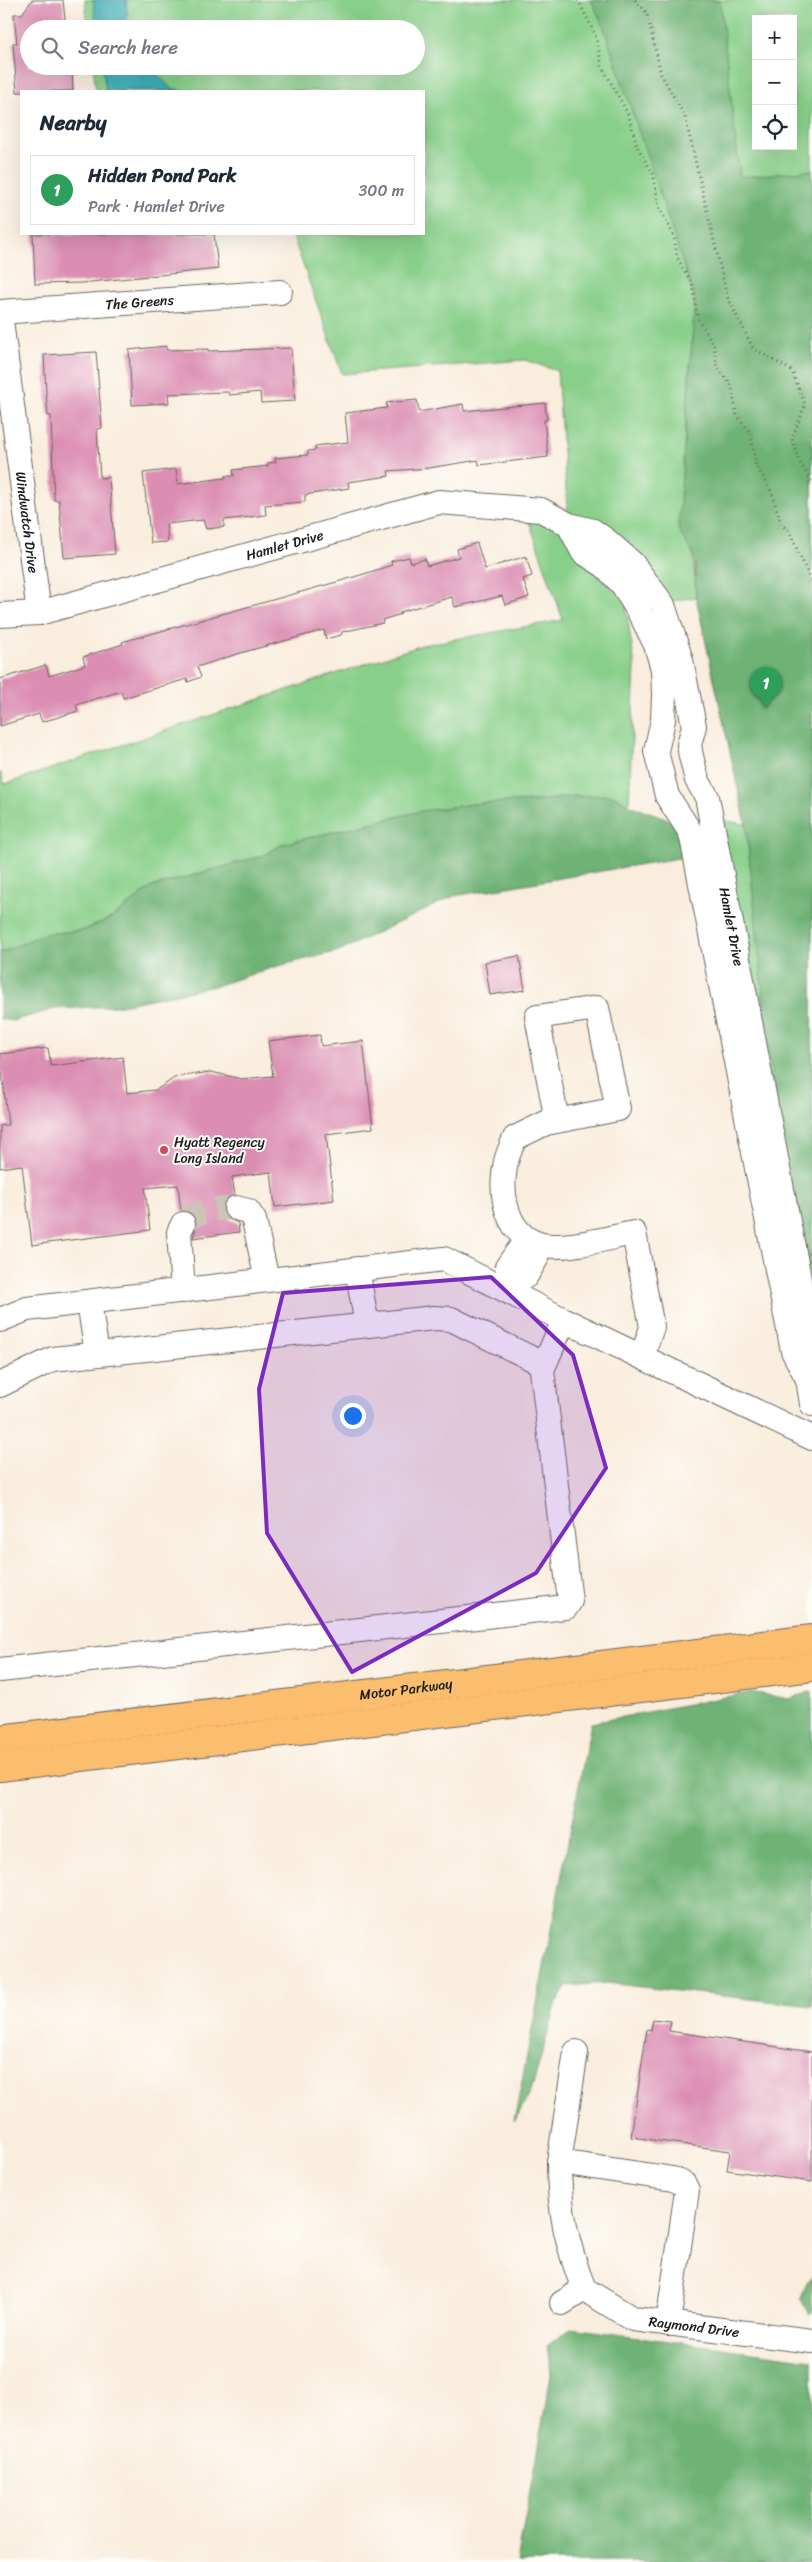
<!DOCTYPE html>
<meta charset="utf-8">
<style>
body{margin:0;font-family:Sriracha,sans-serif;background:#f2f2f3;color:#1f2937}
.controls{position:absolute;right:15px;top:15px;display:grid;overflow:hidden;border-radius:0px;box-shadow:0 5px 20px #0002}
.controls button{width:45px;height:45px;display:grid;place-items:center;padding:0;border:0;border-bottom:1px solid #e0e1e3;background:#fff;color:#1f2937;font:25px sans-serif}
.you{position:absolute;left:352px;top:1415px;width:18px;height:18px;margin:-12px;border:4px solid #fff;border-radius:50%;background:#1a73e8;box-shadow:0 0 0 8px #1a73e833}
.badge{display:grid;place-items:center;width:32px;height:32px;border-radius:50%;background:#0b8043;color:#fff;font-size:16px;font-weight:700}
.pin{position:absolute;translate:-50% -41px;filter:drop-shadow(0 1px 2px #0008)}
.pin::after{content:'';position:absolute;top:26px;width:18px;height:15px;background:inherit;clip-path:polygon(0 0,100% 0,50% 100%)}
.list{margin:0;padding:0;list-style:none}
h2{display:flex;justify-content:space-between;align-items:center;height:65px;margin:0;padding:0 20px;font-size:21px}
h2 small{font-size:16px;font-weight:400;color:#747a83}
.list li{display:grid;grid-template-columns:32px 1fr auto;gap:15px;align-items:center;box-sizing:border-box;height:70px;margin:0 10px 10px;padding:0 10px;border:1px solid #e0e1e3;border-radius:0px}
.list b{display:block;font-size:19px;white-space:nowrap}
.list p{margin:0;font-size:16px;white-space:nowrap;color:#747a83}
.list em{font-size:16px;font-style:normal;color:#747a83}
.icon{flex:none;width:28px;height:28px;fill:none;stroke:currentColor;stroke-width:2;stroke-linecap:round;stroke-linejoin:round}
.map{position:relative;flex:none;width:812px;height:2562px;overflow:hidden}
.search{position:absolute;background:#fff;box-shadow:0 5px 20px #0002;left:20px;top:20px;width:405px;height:55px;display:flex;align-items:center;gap:12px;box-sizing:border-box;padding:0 18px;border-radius:28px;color:#747a83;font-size:19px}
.panel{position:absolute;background:#fff;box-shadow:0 5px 20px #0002;left:20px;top:90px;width:405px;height:145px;border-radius:0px}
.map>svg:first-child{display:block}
</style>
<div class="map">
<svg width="812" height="2562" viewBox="0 0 812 2562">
<rect width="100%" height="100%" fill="#fdfcf7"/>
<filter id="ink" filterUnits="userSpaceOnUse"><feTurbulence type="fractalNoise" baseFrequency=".02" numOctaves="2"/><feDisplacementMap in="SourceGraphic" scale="10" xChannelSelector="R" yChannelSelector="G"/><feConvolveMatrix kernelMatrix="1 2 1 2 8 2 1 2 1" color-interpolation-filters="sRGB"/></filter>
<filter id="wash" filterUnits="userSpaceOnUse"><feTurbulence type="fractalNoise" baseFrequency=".0096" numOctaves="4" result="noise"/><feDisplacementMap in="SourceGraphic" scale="20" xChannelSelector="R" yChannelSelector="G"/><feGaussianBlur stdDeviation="1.12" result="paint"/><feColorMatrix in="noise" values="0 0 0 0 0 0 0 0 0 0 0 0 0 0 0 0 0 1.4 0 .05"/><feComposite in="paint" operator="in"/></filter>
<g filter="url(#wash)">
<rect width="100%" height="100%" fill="#f9eddd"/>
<!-- green -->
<path fill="#88cf89" stroke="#527652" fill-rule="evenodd" d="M 85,0 L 812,0 L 812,1384 L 712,819 L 746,824 L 696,597 L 626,609 L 635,666 L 629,805 L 613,795 L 575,796 L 539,801 L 481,803 L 421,811 L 282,844 L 265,855 L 152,887 L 113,917 L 84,930 L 44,934 L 0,953 L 0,772 L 5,784 L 422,645 L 563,620 L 523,504 L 568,519 L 557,371 L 525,360 L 342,374 L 292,234 L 424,234 L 424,91 L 96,91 L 93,66 L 416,66 L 416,29 L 88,29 ZM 756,19 L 793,19 L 793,146 L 756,146 ZM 695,303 L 696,597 L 685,431 Z"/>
<!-- forest -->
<g fill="#6eb275" stroke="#456748">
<path d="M 591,0 L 720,0 L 740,177 L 812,170 L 812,1278 L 777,1131 L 746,825 L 696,597 L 695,558 L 678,529 L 695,299 L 603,25 Z"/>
<path d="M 613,795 L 629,805 L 664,817 L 699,842 L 685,857 L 454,896 L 339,951 L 278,966 L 215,986 L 116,1006 L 55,1009 L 12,1021 L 0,1019 L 0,953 L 44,934 L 85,930 L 113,917 L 152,887 L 265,855 L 282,844 L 421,811 L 481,803 L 539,801 L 575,796 Z"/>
<path d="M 812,1691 L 812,2006 L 606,1983 L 567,1986 L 557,2002 L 531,2091 L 514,2122 L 591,1723 L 751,1692 L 789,1699 Z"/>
<path d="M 812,2275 L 812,2313 L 808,2313 L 801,2299 L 807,2282 Z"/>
<path d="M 571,2328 L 812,2360 L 812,2562 L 517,2562 L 551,2374 L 547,2346 Z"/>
</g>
<!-- water -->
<g fill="#3eaeb8" stroke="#2d656a">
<path d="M 93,0 L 126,0 L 128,29 L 97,29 Z"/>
<path d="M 102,66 L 148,66 L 171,88 L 183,91 L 106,91 Z"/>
</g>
<g id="blocks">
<!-- building -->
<g fill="#db8eb2">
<path d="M 32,0 L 63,0 L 66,29 L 29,29 L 29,66 L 72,66 L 73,91 L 17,92 L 13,43 L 17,43 L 14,14 L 22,14 Z"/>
<path d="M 33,234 L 214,234 L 218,269 L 81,283 L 35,284 Z"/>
<path d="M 166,346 L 166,350 L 208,349 L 208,351 L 291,348 L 295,401 L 261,403 L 260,392 L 229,395 L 228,392 L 168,394 L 169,403 L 132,405 L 129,350 Z"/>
<path d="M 96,352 L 102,428 L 97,429 L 100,478 L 109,477 L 115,554 L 64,558 L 59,500 L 54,500 L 51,416 L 48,416 L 46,392 L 44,355 Z"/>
<path d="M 417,400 L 419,412 L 463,404 L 464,411 L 545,403 L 547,420 L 544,420 L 548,457 L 479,465 L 478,460 L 429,468 L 388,471 L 389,476 L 348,482 L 349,488 L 305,495 L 305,502 L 265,505 L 266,515 L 224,520 L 224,527 L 206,529 L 203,520 L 166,524 L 168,542 L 151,543 L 143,473 L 176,469 L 178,484 L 225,478 L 225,476 L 234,476 L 233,470 L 268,466 L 268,463 L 276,462 L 275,458 L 308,455 L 308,451 L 316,450 L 315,446 L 348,442 L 345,413 L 387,408 L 386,403 Z"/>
<path d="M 477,543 L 485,569 L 526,556 L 532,576 L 523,579 L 529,597 L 505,605 L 502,596 L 455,607 L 452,597 L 400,612 L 401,614 L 382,620 L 383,623 L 342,632 L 341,635 L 326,639 L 324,630 L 237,654 L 197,667 L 201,677 L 188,682 L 187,679 L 123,698 L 121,691 L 76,705 L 78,711 L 42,722 L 39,714 L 0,726 L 0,679 L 46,665 L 49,676 L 85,665 L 83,657 L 123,644 L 122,642 L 351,578 L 392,565 L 391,561 L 409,557 L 411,563 L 425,559 L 427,566 L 459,557 L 457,549 Z"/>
<path d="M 519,956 L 525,990 L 490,995 L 485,962 Z"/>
<path d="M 320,1035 L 321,1046 L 363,1041 L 373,1128 L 326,1134 L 334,1200 L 275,1207 L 271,1172 L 232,1177 L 235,1195 L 226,1199 L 223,1211 L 227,1218 L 238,1223 L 239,1232 L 193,1238 L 197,1223 L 190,1212 L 181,1211 L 178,1185 L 145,1188 L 150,1230 L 32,1245 L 22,1165 L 0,1168 L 0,1126 L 8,1125 L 0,1054 L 48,1048 L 51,1066 L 123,1057 L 127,1093 L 156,1090 L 176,1077 L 211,1072 L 242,1079 L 273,1076 L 268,1041 Z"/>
<path d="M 653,2019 L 671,2021 L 669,2031 L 812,2052 L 812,2182 L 727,2170 L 730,2151 L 631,2137 L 647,2029 L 651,2030 Z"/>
</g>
</g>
</g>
<g filter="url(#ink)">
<use href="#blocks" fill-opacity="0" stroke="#696560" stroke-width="1"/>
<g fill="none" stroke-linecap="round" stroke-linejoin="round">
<!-- minor-tunnel -->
<path stroke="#cdc3b6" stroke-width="24" stroke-dasharray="24 12" stroke-linecap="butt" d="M 183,1224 C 198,1209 216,1209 236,1208"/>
<!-- minor casing -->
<g stroke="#696560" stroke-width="26">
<g id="minor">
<path id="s1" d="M 0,312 L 280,292"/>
<path id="s2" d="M 0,313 L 39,613"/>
<path d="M 569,525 L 583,552 L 605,566 L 623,585 L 643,619 L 656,645 L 663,669 L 664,695 L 663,720 L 656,751 L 667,796 L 691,833 L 793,1351 L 808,1379"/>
<path id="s3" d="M 0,615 L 39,613 L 439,502 L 541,510 L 569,525 L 593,531 L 607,541 L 632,563 L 663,605 L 681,660 L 694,726 L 689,745 L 691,756 L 697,780 L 707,797 L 798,1273 L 811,1349 L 808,1379 L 812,1404"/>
<path d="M 557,1121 L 537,1017 L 597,1008 L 618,1109 L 546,1123 L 515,1138 C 511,1147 506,1157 505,1167 C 499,1203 511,1246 554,1246 C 577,1247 611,1237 634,1233 L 652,1327 L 642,1357"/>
<path d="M 236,1208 L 248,1211 L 254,1220 L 267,1280"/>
<path d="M 183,1224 L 179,1232 L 183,1291"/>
<path d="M 519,1250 L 530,1250 L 536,1259 L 526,1276 L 512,1279 L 507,1267 Z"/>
<path d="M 357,1269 L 367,1325"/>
<path d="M 89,1302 L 97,1354"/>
<path d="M 0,1320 L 27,1309 L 444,1259 L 564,1320 L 812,1438"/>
<path d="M 0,1385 L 53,1359 L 434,1318 L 451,1319 L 543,1364"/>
<path d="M 0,1670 L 566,1607 L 570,1601 L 542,1370 L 564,1320"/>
<path d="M 576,2052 L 559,2162 L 673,2179 L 684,2184 L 687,2190 L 668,2324"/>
<path d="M 559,2162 C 559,2209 567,2246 584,2289"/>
<path id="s4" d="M 584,2289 L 633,2319 L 812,2341"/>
<path d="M 562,2303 L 584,2289"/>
</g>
</g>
<!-- major casing -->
<g stroke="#696560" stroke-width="30">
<g id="major">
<path id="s5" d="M 0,1739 L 812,1639"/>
<path d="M 0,1767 L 812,1667"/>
</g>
</g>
<!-- path -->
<g stroke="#696560" stroke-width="3" stroke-dasharray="1 4" stroke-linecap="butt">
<path d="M 578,0 L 595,34 L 602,66 L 628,114 L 637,146 L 653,174 L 659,207 L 674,236 L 677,257 L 693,286 L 698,319 L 714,345 L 717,367 L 731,384 L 737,416 L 751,433 L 756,465 L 772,493 L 781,524 L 789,531 L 812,583"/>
<path d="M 635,0 L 647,13 L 661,74 L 685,117 L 727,296 L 753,348 L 792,371 L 805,405 L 792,439 L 801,465 L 812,482"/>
</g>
<!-- minor -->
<use href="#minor" stroke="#fff" stroke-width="24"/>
<!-- major -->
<use href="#major" stroke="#fbbd6e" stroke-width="28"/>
</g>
</g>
<!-- marked area -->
<path fill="#7b2cbf" fill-opacity="0.2" stroke="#7b2cbf" stroke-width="4" stroke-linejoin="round" d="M 491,1277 L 573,1355 L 606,1468 L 536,1573 L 352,1672 L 267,1533 L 259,1389 L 283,1293 Z"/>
<!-- markers -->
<circle fill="#d1495b" stroke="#fdfcf7" stroke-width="2" cx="164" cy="1150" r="5"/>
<g text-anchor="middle" stroke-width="4" stroke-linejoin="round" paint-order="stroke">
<!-- street labels -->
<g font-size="14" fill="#1c1c1c" stroke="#fdfcf7">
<text dy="5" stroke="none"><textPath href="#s1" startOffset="140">The Greens</textPath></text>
<text dy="5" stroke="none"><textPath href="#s2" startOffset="211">Windwatch Drive</textPath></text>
<text dy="5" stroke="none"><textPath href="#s3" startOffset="294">Hamlet Drive</textPath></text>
<text dy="5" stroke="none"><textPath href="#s3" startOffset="1048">Hamlet Drive</textPath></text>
<text dy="5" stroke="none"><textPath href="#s5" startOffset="409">Motor Parkway</textPath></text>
<text dy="5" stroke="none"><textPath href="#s4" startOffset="119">Raymond Drive</textPath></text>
</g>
<!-- poi labels -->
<g font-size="14" fill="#1c1c1c" stroke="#fdfcf7" text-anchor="start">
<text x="174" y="1147">Hyatt Regency<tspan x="174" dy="16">Long Island</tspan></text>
</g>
</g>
</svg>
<div class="controls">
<button>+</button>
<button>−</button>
<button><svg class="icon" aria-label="locate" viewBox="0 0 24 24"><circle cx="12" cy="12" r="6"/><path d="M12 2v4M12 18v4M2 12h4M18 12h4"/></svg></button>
</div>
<div class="you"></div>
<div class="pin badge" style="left:766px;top:708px;background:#2e9e5b">1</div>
<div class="search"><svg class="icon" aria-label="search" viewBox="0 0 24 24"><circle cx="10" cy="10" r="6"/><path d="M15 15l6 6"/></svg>Search here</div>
<section class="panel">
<h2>Nearby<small></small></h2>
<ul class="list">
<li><span class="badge" style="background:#2e9e5b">1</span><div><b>Hidden Pond Park</b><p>Park · Hamlet Drive</p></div><em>300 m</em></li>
</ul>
</section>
</div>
